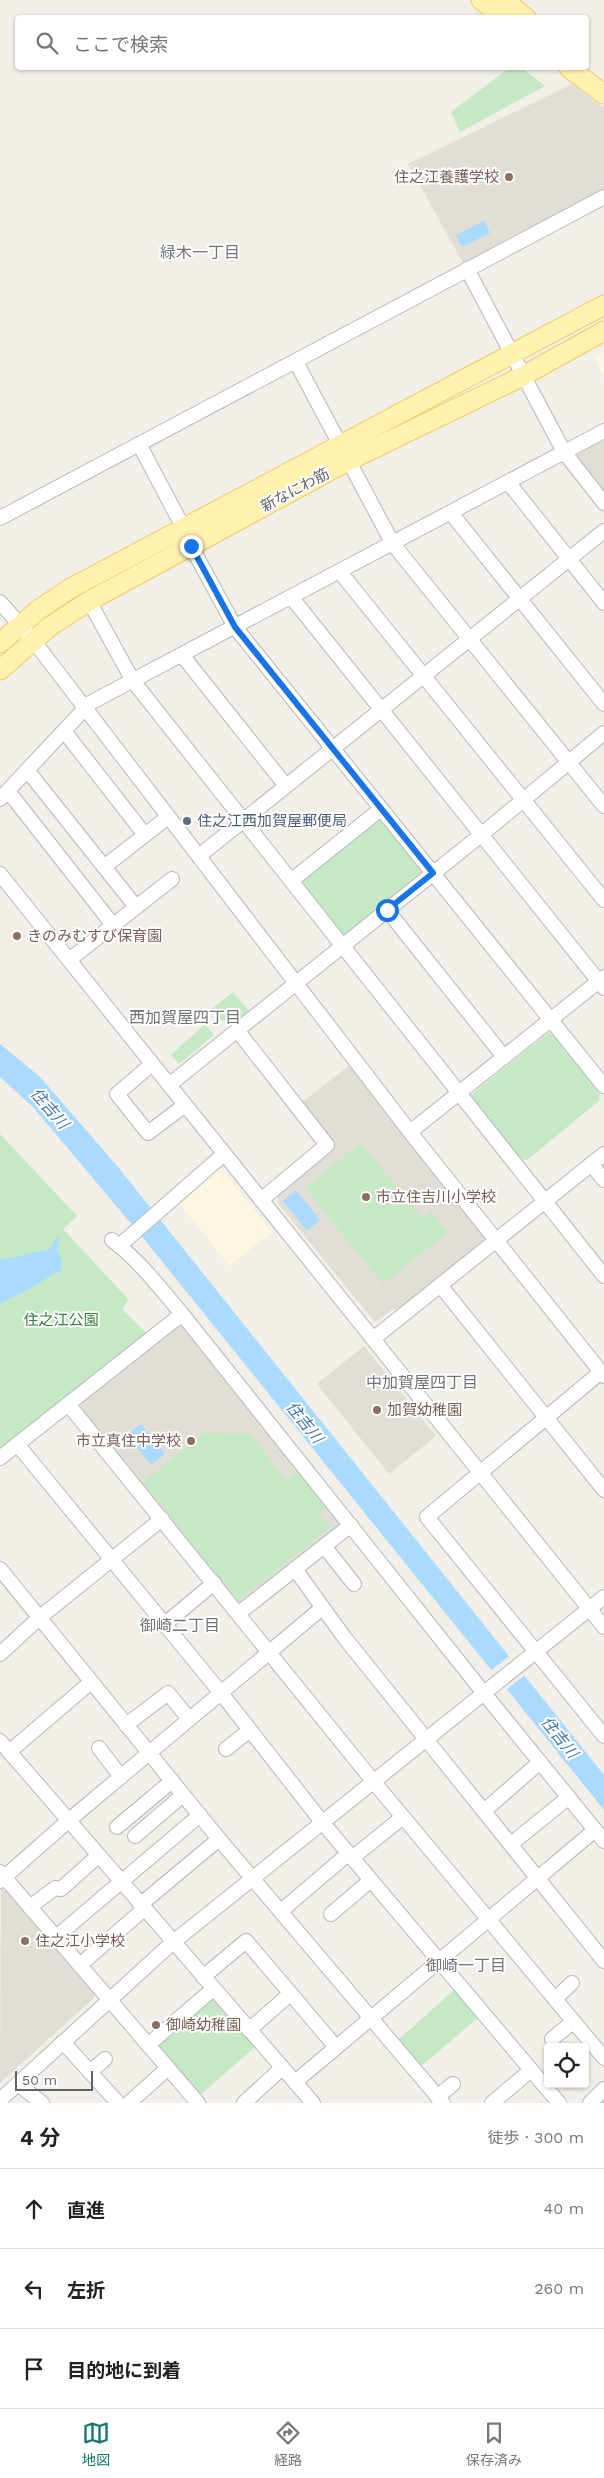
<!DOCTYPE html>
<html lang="ja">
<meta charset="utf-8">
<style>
body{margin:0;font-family:"Work Sans","Noto Sans JP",sans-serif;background:#f2f2f2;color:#222}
.controls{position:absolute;right:15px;bottom:15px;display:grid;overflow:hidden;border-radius:5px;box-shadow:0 1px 4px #0004}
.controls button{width:45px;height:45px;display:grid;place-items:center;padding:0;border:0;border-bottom:1px solid #e0e0e0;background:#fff;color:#222;font:25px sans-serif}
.scale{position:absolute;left:15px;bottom:12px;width:78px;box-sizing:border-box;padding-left:5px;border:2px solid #5f6368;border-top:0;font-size:14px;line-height:18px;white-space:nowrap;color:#5f6368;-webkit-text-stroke:4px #fff;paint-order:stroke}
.stop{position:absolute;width:15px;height:15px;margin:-11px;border:4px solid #1a73e8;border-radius:50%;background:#fff}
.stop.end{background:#1a73e8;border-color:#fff;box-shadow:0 1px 5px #0008}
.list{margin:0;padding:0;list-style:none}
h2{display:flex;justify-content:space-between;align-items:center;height:65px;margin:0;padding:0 20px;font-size:21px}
h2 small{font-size:16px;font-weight:400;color:#767676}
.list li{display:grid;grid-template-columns:32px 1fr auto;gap:15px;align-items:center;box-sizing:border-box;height:80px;padding:0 20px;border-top:1px solid #e0e0e0}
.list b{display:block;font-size:19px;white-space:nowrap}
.list em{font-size:16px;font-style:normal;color:#767676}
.icon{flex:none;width:28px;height:28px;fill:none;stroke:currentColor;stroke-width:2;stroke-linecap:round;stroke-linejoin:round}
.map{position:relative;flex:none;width:604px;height:2103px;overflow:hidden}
.search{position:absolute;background:#fff;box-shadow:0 1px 4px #0004;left:15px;right:15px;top:15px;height:55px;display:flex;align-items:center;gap:12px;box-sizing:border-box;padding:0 18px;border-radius:5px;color:#767676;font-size:19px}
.sheet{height:305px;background:#fff}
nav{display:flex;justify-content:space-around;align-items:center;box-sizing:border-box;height:70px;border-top:1px solid #e0e0e0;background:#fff;font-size:14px;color:#767676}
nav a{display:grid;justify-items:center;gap:2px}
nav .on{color:#0f766e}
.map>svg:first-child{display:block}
</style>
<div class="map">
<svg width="604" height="2103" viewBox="0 0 604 2103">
<rect width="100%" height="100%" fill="#f1efe8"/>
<!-- commercial -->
<g fill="#fef7e0">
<path d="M 604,352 L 604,377 L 594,357 Z"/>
<path d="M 219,1166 L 272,1232 L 229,1266 L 178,1201 Z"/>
</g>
<!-- education -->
<g fill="#e1ded6">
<path d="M 572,84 L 604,108 L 604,189 L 463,263 L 408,164 Z"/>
<path d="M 604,440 L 604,493 L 577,459 L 578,453 Z"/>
<path d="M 350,1065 L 484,1235 L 483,1241 L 397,1311 L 394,1308 L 377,1321 L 374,1321 L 277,1202 L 279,1191 L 335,1146 L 301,1103 Z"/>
<path d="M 179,1325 L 185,1326 L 340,1518 L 340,1526 L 244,1604 L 237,1603 L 80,1409 L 81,1403 Z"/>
<path d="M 364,1346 L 436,1436 L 389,1474 L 317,1384 Z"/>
<path d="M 1,1889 L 7,1890 L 94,1992 L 94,1998 L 0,2083 Z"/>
</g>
<!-- green -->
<g fill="#c5e8c5">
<path d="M 509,68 L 522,68 L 545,86 L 460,132 L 451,112 Z"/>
<path d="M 376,819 L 382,820 L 421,869 L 421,875 L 347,934 L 341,934 L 302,883 L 305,879 Z"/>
<path d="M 233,992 L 249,1011 L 235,1022 L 232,1019 L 222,1021 L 212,1009 Z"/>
<path d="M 205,1024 L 214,1035 L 179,1064 L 171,1055 Z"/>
<path d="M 548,1033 L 554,1034 L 600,1091 L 599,1101 L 527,1160 L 520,1159 L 472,1099 L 472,1094 Z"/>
<path d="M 0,1134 L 77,1216 L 63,1229 L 129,1300 L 122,1309 L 146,1333 L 0,1450 Z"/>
<path d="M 361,1143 L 422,1218 L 431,1211 L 448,1232 L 383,1284 L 305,1188 Z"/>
<path d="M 204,1433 L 250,1434 L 287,1481 L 299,1472 L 327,1507 L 319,1514 L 330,1527 L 238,1601 L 143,1482 Z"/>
<path d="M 455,1989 L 480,2016 L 419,2068 L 396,2042 Z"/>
<path d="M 207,1999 L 215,1999 L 255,2047 L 198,2097 L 156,2048 L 157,2043 Z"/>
</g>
<!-- water -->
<g fill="#aadaff">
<path d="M 484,221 L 490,233 L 462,247 L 456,235 Z"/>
<path d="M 0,1044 L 40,1077 L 118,1167 L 604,1775 L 604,1810 L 144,1239 L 33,1107 L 0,1077 Z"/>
<path d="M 296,1190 L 320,1220 L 307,1231 L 283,1201 Z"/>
<path d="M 57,1237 L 60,1238 L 57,1250 L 62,1261 L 61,1273 L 56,1272 L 38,1284 L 0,1304 L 0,1258 L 6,1259 L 50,1249 Z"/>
<path d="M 141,1424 L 165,1454 L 151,1465 L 127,1435 Z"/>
</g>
<!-- pier -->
<path fill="#f1efe8" d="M 511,1655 L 526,1674 L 505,1691 L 489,1672 Z"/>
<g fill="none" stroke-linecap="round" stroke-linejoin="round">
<!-- stream -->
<path stroke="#aadaff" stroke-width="3" d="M 601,2103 L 604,2100"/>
<!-- minor casing -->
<g stroke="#b5b8bc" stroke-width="16">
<g id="minor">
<path d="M 467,269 L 564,452 L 604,503"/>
<path d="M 296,362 L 393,544 L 604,806"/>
<path d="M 139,444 L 184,529"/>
<path d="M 508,482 L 604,603"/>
<path d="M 451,513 L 604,704"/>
<path d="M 0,518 L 604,197"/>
<path d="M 191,546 L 235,627 L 604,1086"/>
<path d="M 340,572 L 604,900"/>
<path d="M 292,598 L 604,988"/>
<path d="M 89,601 L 133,681 L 604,1276"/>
<path d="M 0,602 L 33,640 L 410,1132 L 604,1376"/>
<path d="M 182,655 L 286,786"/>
<path d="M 64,731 L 145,835"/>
<path d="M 27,770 L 136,907"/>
<path d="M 8,791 L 113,925"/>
<path d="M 0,799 L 90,703 L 604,431"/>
<path d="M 199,856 L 604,531"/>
<path d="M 104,867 L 168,817"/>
<path d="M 0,874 L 604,1627"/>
<path d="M 292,880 L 381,809"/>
<path d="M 387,910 L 504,1057"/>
<path d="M 69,960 L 172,879"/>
<path d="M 237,1030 L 327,1145 L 261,1200"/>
<path d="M 152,1064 L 117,1094 L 148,1133 L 185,1105"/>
<path d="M 169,1085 L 481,835 L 604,733"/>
<path d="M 410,1132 L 604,977"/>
<path d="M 591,1164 L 604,1180"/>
<path d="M 112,1240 C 139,1260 160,1288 182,1314 L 483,1692 L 604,1841"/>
<path d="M 119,1246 L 224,1154"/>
<path d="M 440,1285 L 604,1490"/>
<path d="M 373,1339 L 604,1154"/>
<path d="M 601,1372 L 427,1517 L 604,1736"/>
<path d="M 68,1404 L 373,1781 L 604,2058"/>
<path d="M 17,1444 L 221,1693 L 322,1822 L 559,2103"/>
<path d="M 0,1458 L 182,1314"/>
<path d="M 324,1546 L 354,1584"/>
<path d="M 0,1569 L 219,1839 L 443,2103"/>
<path d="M 295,1569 L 344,1637 L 604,1961"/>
<path d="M 239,1613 L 351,1525"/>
<path d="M 165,1624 L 214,1583"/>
<path d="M 0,1654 L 39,1618 L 162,1519"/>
<path d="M 126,1725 L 168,1693 L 189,1719"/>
<path d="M 0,1741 L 313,2103"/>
<path d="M 99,1748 L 121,1777"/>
<path d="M 226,1749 L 250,1730"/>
<path d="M 9,1752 L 91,1682"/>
<path d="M 484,1811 L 540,1762"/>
<path d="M 117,1827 L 172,1781"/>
<path d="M 135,1836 L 183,1795"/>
<path d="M 511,1844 L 569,1797"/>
<path d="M 352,1858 L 403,1817"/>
<path d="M 0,1872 L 198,2103"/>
<path d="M 0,1881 L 68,1821 L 322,1608"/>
<path d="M 140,1905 L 219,1839"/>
<path d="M 30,1907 L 55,1888 L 61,1889 L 98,1856"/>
<path d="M 281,1911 L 348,1854"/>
<path d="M 331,1914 L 371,1880"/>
<path d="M 56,1937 L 200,1815"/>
<path d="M 80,1965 L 144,1909"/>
<path d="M 203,1977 L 246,1941 L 335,2046"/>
<path d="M 555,1999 L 572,1983"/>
<path d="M 249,2030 L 290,1994"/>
<path d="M 552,2039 L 573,2022"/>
<path d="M 63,2042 L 118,2103"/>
<path d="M 148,2045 L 213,1989"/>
<path d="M 90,2072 L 105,2059"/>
<path d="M 295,2082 L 595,1830"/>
<path d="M 18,2084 L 42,2103"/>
<path d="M 437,2097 L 453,2084"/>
<path d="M 0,2100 L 172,1943 L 604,1597"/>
<path d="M 129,2103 L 168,2068"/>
<path d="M 244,2103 L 282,2068"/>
<path d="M 492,2103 L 531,2070"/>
<path d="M 590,2103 L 604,2089"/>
</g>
</g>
<!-- major casing -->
<g stroke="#f2c960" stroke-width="21">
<g id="major">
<path d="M 481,0 L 504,18"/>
<path d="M 504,0 L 526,18"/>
<path d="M 569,68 L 604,94"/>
<path d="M 0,643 L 38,610 L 71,588 L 604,305"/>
<path d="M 0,670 L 49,627 L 89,601 L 348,461 L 523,376 L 604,331"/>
</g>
</g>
<!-- minor -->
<use href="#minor" stroke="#fff" stroke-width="14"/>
<!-- major -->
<use href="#major" stroke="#fff2af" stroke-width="19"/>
</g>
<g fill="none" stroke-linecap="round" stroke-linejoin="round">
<!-- route -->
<path stroke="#1a73e8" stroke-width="6" d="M 191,546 L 235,627 L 433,873 L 387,910"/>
</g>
<!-- markers -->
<g fill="#8d6e63" stroke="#fff" stroke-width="2">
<circle cx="509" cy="177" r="5"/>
<circle cx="17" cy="936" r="5"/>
<circle cx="366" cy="1197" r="5"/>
<circle cx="377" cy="1410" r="5"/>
<circle cx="191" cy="1441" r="5"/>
<circle cx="25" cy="1941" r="5"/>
<circle cx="156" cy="2025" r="5"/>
</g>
<circle fill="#5c6f8a" stroke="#fff" stroke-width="2" cx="187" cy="821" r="5"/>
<g text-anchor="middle" stroke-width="4" stroke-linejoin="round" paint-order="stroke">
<!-- education labels -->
<g font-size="15" fill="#785e54" stroke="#fff" text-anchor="start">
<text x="499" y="182" text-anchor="end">住之江養護学校</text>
<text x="27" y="941">きのみむすび保育園</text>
<text x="376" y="1202">市立住吉川小学校</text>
<text x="387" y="1415">加賀幼稚園</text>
<text x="181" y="1446" text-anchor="end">市立真住中学校</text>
<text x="35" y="1946">住之江小学校</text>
<text x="166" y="2030">御崎幼稚園</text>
</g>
<!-- street labels -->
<g font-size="15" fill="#5f6368" stroke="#fff">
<text transform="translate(295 490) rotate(-28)" y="5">新なにわ筋</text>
</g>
<!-- service labels -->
<g font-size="15" fill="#4e5e75" stroke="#fff" text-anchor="start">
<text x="197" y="826">住之江西加賀屋郵便局</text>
</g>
<!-- park labels -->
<g font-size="15" fill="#348238" stroke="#fff">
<text x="61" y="1325">住之江公園</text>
</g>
<!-- neighbourhood labels -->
<g font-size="16" fill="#70757a" stroke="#fff">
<text x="200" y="258">緑木一丁目</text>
<text x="185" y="1023">西加賀屋四丁目</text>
<text x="422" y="1388">中加賀屋四丁目</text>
<text x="180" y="1631">御崎二丁目</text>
<text x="466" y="1971">御崎一丁目</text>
</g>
<!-- water labels -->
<g font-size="16" font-style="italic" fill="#4174aa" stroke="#fff">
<text transform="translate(50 1108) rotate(49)" y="6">住吉川</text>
<text transform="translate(305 1422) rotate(51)" y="6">住吉川</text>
<text transform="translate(560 1737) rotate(51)" y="6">住吉川</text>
</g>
</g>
</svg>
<div class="controls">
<button><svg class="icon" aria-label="locate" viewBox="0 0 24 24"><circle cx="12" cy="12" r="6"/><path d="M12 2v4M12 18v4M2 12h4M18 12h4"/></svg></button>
</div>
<div class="scale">50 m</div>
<div class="stop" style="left:387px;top:910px"></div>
<div class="stop end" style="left:191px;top:546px"></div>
<div class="search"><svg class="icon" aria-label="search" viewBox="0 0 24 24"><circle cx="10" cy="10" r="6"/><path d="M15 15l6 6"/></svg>ここで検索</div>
</div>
<section class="sheet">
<h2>4 分<small>徒歩 · 300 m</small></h2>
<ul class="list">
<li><svg class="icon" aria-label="ahead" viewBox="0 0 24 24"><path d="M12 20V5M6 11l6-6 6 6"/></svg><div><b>直進</b></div><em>40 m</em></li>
<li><svg class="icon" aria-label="left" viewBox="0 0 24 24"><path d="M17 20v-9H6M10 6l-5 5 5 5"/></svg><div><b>左折</b></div><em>260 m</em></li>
<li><svg class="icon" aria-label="arrive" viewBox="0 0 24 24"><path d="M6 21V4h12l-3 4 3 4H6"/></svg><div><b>目的地に到着</b></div></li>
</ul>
</section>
<nav>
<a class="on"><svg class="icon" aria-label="map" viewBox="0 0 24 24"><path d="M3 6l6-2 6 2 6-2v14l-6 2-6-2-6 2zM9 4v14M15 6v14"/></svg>地図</a>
<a><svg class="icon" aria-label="directions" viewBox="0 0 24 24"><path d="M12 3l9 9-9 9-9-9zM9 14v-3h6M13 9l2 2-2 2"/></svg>経路</a>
<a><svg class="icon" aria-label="saved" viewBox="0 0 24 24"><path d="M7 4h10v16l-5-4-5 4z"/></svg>保存済み</a>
</nav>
